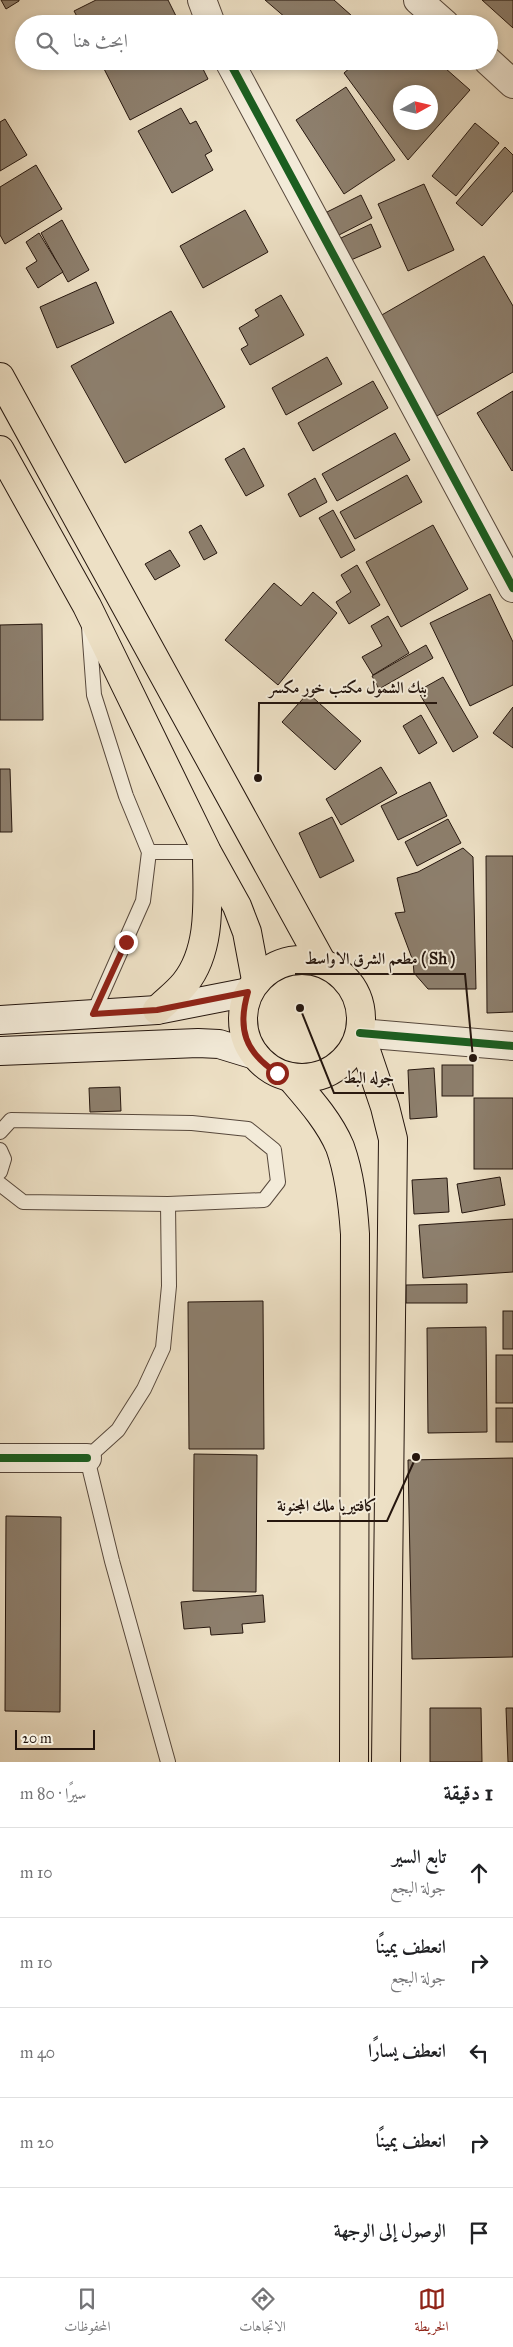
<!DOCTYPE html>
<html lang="ar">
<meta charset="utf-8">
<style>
body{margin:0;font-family:"IM FELL Great Primer",Amiri,serif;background:#f2f2f2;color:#202124;direction:rtl}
.compass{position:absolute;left:393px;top:85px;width:45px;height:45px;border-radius:50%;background:#fff;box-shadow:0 2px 8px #0003;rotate:82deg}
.scale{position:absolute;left:15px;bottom:12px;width:80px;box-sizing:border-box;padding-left:5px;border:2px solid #25160e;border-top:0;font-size:14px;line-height:18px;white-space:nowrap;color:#25160e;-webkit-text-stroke:4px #f3ebd9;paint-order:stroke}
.stop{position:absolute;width:15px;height:15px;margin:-11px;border:4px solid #8f2418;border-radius:50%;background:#fff}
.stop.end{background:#8f2418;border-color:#fff;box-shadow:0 1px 5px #0008}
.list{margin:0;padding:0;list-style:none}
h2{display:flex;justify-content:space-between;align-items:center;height:65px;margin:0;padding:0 20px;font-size:21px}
h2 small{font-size:16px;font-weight:400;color:#757577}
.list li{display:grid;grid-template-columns:32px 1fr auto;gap:15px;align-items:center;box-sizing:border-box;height:90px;padding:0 20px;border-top:1px solid #e0e0e0}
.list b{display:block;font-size:19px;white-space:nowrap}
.list p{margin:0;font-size:16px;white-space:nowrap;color:#757577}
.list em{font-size:16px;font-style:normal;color:#757577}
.icon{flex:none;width:28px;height:28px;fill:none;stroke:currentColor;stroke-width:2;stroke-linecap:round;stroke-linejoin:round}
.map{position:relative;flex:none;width:513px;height:1762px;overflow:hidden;direction:ltr}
.search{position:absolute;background:#fff;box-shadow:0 2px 8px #0003;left:15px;right:15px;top:15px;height:55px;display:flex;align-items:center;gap:12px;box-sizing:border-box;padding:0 18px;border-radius:28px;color:#757577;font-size:19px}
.sheet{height:515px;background:#fff}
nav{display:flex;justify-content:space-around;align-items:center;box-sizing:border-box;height:70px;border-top:1px solid #e0e0e0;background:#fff;font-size:14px;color:#757577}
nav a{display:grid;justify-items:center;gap:2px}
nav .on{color:#8f2418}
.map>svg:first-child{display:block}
</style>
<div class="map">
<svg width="513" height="1762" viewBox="0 0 513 1762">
<rect width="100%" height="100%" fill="#ede0c5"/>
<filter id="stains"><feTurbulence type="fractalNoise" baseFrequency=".004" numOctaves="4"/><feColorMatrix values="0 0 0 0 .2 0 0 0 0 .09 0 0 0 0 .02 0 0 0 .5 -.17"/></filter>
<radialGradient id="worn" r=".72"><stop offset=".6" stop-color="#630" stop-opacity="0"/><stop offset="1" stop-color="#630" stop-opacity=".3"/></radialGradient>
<!-- building -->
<g fill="#8d7f6d" stroke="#25160e" fill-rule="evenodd">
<path d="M 1,0 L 19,0 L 19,1 L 6,9 Z"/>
<path d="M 96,0 L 168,0 L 180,24 L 81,24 L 74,11 Z"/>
<path d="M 265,0 L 334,0 L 361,24 L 293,24 Z"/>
<path d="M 482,0 L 513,0 L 513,28 Z"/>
<path d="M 100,61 L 199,61 L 208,79 L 130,120 Z"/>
<path d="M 358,61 L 437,61 L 470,90 L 408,160 L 344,73 ZM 400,92 L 430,92 L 430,122 L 400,122 Z"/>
<path d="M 346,87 L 395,160 L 344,194 L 296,120 Z"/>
<path d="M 181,108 L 190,124 L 196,121 L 212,151 L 205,155 L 213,170 L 172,193 L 138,131 Z"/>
<path d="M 5,119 L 27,155 L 0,171 L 0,122 Z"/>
<path d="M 475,123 L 499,143 L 456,196 L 432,176 Z"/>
<path d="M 505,147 L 513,155 L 513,191 L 482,226 L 456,203 Z"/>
<path d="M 36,165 L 62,209 L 5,244 L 0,235 L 0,187 Z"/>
<path d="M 424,184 L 454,250 L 408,271 L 378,204 Z"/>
<path d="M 361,195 L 372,218 L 339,235 L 327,212 Z"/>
<path d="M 245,210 L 268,252 L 203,288 L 180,246 Z"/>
<path d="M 62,220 L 89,270 L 68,282 L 41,233 Z"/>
<path d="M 371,224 L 381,247 L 351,260 L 341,238 Z"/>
<path d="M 39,233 L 63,272 L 38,288 L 26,268 L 37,261 L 26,242 Z"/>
<path d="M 484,256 L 513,306 L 513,372 L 437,416 L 380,316 Z"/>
<path d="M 96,282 L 114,323 L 57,348 L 40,307 Z"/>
<path d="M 281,295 L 304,335 L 250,365 L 241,349 L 248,345 L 239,328 L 259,316 L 255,310 Z"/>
<path d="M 171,311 L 225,407 L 125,463 L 71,366 Z"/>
<path d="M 327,357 L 342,384 L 286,415 L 272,388 Z"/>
<path d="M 373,381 L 388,408 L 313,451 L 298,423 Z"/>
<path d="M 513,391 L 513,470 L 512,471 L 477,413 Z"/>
<path d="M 395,433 L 410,460 L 337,501 L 322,474 Z"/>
<path d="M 244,448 L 264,486 L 246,496 L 225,459 Z"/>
<path d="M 407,475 L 422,502 L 355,539 L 340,512 Z"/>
<path d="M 315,478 L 327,502 L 300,517 L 288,494 Z"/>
<path d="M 333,510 L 355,550 L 341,558 L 319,518 Z"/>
<path d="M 201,525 L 217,553 L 204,560 L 189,532 Z"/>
<path d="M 433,525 L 468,589 L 401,627 L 366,562 Z"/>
<path d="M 170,550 L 180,566 L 155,580 L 145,564 Z"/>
<path d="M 357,565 L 380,605 L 349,624 L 336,602 L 351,592 L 341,575 Z"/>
<path d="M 274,583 L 301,606 L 313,592 L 337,613 L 278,685 L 225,640 Z"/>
<path d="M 490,594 L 513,642 L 513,685 L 470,706 L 430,623 Z"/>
<path d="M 388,616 L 409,653 L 373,675 L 362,657 L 382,646 L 371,626 Z"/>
<path d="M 42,624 L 43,720 L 0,720 L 0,625 Z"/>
<path d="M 426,645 L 433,658 L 379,689 L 372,676 Z"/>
<path d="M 443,677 L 478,737 L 453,752 L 418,691 Z"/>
<path d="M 308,693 L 361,741 L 335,770 L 282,722 Z"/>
<path d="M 513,707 L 513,748 L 493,733 Z"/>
<path d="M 421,715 L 437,743 L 419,754 L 403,726 Z"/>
<path d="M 381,767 L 397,793 L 341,825 L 326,799 Z"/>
<path d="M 0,769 L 10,769 L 12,832 L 0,832 Z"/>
<path d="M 430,782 L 447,816 L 398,840 L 381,806 Z"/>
<path d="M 332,817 L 354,861 L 320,878 L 299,833 Z"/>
<path d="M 448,819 L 461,843 L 417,866 L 405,842 Z"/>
<path d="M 463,848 L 473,857 L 476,989 L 428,989 L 414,973 L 413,961 L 395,913 L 405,912 L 397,878 L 418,872 Z"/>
<path d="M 486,856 L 513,856 L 513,1012 L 487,1013 Z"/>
<rect x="442" y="1065" width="31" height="31"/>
<path d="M 434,1068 L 437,1117 L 410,1119 L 408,1070 Z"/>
<path d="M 120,1087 L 121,1111 L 90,1112 L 89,1088 Z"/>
<rect x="474" y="1098" width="39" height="71"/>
<path d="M 500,1177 L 505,1205 L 462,1213 L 457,1184 Z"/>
<path d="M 447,1178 L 449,1212 L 414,1214 L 412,1180 Z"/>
<path d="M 513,1219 L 513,1272 L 423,1278 L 419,1225 Z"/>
<path d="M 467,1284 L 467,1303 L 406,1303 L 406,1285 Z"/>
<path d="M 263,1301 L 264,1449 L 189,1449 L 188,1302 Z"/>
<rect x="503" y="1311" width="10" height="38"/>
<path d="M 486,1327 L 487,1432 L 428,1433 L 427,1328 Z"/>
<rect x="496" y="1355" width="17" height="48"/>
<rect x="496" y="1408" width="17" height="34"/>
<path d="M 194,1454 L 257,1455 L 256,1592 L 193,1591 Z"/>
<path d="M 513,1458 L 513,1657 L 412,1659 L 408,1460 Z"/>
<path d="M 6,1516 L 61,1517 L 60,1712 L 5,1711 Z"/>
<path d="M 263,1595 L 265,1622 L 242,1624 L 243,1633 L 211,1635 L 210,1627 L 184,1629 L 181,1602 Z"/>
<path d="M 430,1708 L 481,1708 L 482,1762 L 430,1762 Z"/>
<path d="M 506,1708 L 513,1708 L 513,1762 L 508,1762 Z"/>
</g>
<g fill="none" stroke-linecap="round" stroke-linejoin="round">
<!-- lane casing -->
<g stroke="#57483c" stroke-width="16">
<g id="lane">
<path d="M 89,627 L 94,695 L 126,796 L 149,852 L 143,901 L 93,1014"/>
<path d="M 149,852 L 207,852"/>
<path d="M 0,1132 L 11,1120 L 192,1123 L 248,1129 L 274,1150 L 278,1182 L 264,1200 L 168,1204 L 23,1202 L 0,1184"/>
<path d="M 0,1150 L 4,1159 L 0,1172"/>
<path d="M 168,1762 L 112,1561 L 87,1458 L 118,1430 L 144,1389 L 163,1348 L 169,1286 L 168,1204"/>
</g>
</g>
<!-- street casing -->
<g stroke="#57483c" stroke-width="30">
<g id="street">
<path d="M 202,0 L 211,24"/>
<path d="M 418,0 L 445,24"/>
<path d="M 229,61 L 513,588"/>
<path d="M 488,61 L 513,84"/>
<path d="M 360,1033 L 513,1046"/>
<path d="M 0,1458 L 87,1458"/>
</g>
</g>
<!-- secondary casing -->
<g stroke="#25160e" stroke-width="30">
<g id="secondary">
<path d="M 0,1020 L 157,1010 L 249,992"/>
<path d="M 0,1051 L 198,1043 L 219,1044 L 255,1055"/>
</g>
</g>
<!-- primary casing -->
<g stroke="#25160e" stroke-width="30">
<g id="primary">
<path d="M 0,377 L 321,961"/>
<path d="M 0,450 L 87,606 L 207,852 L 237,906 L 247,932 L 256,980"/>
<circle cx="302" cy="1019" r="59"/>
<path d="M 157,1010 C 166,1001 177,993 185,983 C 213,948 207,896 207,853"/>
<path d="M 360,1033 L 385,1107 L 393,1139 L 386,1762"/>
<path d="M 291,1078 C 309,1099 329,1121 340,1147 C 350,1175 353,1205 355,1234 L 354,1762"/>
</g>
</g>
<!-- lane -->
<use href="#lane" stroke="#f3ebd9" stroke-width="14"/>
<!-- street -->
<use href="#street" stroke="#f3ebd9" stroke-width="28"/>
<!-- secondary -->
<use href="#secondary" stroke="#f3ebd9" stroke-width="28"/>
<!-- primary -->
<use href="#primary" stroke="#ede0c5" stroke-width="28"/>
<!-- cycleway casing -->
<g stroke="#f3ebd9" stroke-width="11">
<g id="cycleway">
<path d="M 229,61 L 513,588"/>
<path d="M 360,1033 L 513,1046"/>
<path d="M 0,1458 L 87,1458"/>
</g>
</g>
<!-- cycleway -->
<use href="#cycleway" stroke="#1b5e20" stroke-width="8"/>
</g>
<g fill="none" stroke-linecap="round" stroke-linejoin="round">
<!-- route -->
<path stroke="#8f2418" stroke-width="6" d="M 126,942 L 93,1014 L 157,1010 L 248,992 C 237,1029 245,1052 277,1073"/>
</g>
<!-- callouts -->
<path fill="none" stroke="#25160e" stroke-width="2" d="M258 778L259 703H437M473 1058L465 974H295M300 1008L334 1093H404M416 1457L387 1521H267"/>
<g fill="#25160e" stroke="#f3ebd9" stroke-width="2">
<circle cx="258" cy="778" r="5"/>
<circle cx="473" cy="1058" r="5"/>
<circle cx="300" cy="1008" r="5"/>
<circle cx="416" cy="1457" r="5"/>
</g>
<g font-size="16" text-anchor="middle" font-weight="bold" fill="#25160e" stroke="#f3ebd9" stroke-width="4" stroke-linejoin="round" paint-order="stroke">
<text x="348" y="693">بنك الشمول مكتب خور مكسر</text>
<text x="380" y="964">مطعم الشرق الاواسط ( Sh )</text>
<text x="369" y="1083">جوله البط</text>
<text x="327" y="1511">كافتيريا ملك المجنونة</text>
</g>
<rect width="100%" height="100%" filter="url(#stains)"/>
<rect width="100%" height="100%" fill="url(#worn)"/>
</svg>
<svg class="compass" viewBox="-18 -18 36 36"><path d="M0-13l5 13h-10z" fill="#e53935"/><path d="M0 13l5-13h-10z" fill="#757577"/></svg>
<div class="scale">20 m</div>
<div class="stop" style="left:277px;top:1073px"></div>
<div class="stop end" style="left:126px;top:942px"></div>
<div class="search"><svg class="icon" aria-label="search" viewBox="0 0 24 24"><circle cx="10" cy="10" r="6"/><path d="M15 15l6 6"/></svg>ابحث هنا</div>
</div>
<section class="sheet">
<h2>1 دقيقة<small>سيرًا · 80 m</small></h2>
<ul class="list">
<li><svg class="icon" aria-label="ahead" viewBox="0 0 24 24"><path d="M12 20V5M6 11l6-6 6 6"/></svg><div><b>تابع السير</b><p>جولة البجع</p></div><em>10 m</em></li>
<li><svg class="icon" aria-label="right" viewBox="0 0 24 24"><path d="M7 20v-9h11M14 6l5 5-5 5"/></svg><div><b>انعطف يمينًا</b><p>جولة البجع</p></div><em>10 m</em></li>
<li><svg class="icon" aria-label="left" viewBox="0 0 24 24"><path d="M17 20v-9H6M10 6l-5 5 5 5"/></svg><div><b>انعطف يسارًا</b></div><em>40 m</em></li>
<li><svg class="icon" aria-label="right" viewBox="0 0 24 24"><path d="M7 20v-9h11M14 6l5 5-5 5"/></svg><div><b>انعطف يمينًا</b></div><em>20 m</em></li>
<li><svg class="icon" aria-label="arrive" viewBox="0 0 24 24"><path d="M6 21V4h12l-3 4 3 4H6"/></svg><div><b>الوصول إلى الوجهة</b></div></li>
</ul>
</section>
<nav>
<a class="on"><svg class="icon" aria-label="map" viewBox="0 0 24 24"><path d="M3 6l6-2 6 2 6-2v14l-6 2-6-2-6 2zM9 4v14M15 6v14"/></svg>الخريطة</a>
<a><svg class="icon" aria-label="directions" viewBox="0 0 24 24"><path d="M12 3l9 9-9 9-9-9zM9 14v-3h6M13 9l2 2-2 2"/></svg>الاتجاهات</a>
<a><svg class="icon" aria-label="saved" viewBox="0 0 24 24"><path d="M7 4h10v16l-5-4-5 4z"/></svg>المحفوظات</a>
</nav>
